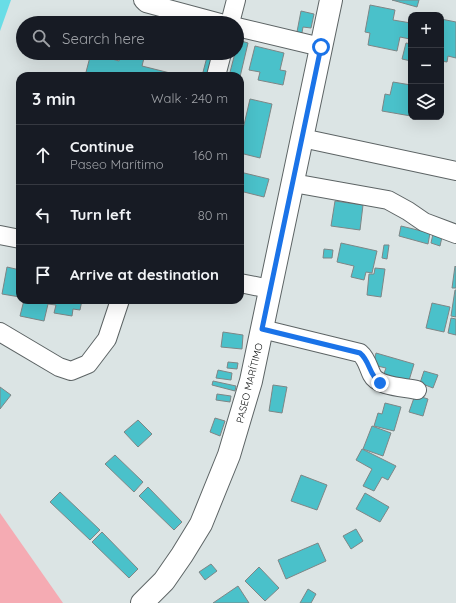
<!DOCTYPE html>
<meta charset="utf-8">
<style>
body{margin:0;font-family:Quicksand,sans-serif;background:#242831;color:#f1f3f6}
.controls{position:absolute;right:12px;top:12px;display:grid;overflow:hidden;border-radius:8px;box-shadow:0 4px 16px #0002}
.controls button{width:36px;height:36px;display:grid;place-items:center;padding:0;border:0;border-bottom:1px solid #363941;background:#171b24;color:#f1f3f6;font:20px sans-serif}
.stop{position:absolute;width:12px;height:12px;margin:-9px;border:3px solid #1a73e8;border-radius:50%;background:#fff}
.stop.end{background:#1a73e8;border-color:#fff;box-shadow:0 1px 4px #0008}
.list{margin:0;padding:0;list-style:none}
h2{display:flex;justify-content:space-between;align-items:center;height:52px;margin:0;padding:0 16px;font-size:17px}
h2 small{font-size:13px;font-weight:400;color:#9ea1a6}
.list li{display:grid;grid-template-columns:26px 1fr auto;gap:12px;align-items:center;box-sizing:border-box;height:60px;padding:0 16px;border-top:1px solid #363941}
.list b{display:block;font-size:15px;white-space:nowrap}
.list p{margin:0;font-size:13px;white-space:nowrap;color:#9ea1a6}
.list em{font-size:13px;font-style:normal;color:#9ea1a6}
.icon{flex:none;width:22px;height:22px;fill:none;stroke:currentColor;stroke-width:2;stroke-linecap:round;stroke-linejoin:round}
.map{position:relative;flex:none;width:456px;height:603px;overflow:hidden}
.search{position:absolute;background:#171b24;box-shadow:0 4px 16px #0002;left:16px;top:16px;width:228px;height:44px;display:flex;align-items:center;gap:10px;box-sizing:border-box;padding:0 14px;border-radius:22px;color:#9ea1a6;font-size:15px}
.panel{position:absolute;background:#171b24;box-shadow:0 4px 16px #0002;left:16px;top:72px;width:228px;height:232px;border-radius:12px}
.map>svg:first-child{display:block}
</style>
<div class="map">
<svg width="456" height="603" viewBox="0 0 456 603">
<rect width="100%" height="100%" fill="#dbe4e4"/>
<!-- green -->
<path fill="#f5abb3" d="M 0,513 L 63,603 L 0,603 Z"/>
<!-- water -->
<path fill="#69dde6" d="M 0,0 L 11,0 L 0,31 Z"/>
<!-- building -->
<g fill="#4ac1ca" stroke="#7e8686">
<path d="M 392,0 L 419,0 L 417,7 Z"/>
<path d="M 370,5 L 395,10 L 393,20 L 411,23 L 410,39 L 400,37 L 397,51 L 368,45 L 370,33 L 365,32 Z"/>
<path d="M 301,11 L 314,14 L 311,28 L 303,27 L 301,38 L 296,37 Z"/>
<path d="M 441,19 L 456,22 L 456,58 L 448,56 L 447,62 L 441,61 Z"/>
<path d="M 238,40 L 248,43 L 240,77 L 229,76 L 235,53 L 237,53 Z"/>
<path d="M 406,43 L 411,44 L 411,61 L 402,59 Z"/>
<path d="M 255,46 L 284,53 L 280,70 L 286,71 L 283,85 L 258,80 L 260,72 L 249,70 Z"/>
<path d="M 91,53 L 119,61 L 121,53 L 125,53 L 144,58 L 142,66 L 182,76 L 85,76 Z"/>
<path d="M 208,53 L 217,53 L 211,76 L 202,76 Z"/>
<path d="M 393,82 L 411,85 L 410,100 L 411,101 L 411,116 L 382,111 L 385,94 L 390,95 Z"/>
<path d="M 250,99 L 272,104 L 260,158 L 240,153 L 240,142 Z"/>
<path d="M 240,172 L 269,179 L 264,197 L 240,191 Z"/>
<path d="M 335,201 L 363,205 L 360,230 L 331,226 Z"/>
<path d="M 401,226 L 430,233 L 428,244 L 399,236 Z"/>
<path d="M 433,234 L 442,237 L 440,246 L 431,243 Z"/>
<path d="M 341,243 L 377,251 L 372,273 L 366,272 L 364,280 L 351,277 L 354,266 L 337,262 Z"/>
<path d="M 384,245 L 389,245 L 387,259 L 382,258 Z"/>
<path d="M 324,249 L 333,250 L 332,258 L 323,258 Z"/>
<path d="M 455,266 L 456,267 L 456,288 L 452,288 Z"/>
<path d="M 7,267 L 20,270 L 20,297 L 2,294 Z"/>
<path d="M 375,268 L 385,269 L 381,297 L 367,295 L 369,274 L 374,274 Z"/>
<path d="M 455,290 L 456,290 L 456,317 L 451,316 Z"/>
<path d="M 24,300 L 82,300 L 80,310 L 73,309 L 72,316 L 54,313 L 56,305 L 48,304 L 44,321 L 20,316 Z"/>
<path d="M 432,303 L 450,307 L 444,332 L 426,328 Z"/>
<path d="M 451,318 L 456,319 L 456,335 L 448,333 Z"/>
<path d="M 223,332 L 243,335 L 242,349 L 221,347 Z"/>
<path d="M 376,353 L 414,364 L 407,387 L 382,379 L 386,368 L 373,365 Z"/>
<path d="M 228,362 L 238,363 L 237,369 L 227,368 Z"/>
<path d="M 218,370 L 232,373 L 231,380 L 216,378 Z"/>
<path d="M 424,371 L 438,375 L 433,388 L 420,383 Z"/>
<path d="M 213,381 L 236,386 L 235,391 L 212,385 Z"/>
<path d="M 273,385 L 287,387 L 282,413 L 269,411 Z"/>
<path d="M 0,387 L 11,395 L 0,409 Z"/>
<path d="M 217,394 L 231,396 L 230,402 L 216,400 Z"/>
<path d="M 415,395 L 428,399 L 423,416 L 409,412 Z"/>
<path d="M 385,403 L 401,407 L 394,431 L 374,426 L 378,413 L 382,414 Z"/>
<path d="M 215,418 L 225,421 L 220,436 L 210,432 Z"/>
<path d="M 138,420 L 152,434 L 138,447 L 124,432 Z"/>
<path d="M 372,426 L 391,433 L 383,456 L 363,449 Z"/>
<path d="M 362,449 L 396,466 L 388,480 L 382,477 L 374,491 L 363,486 L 372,469 L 356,460 Z"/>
<path d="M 115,455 L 143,482 L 134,492 L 105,464 Z"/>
<path d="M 301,475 L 327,485 L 317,510 L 291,501 Z"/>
<path d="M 148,487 L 182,522 L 174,530 L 139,496 Z"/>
<path d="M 60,492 L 100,530 L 90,540 L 50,502 Z"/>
<path d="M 365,493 L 389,507 L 380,522 L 356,509 Z"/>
<path d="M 356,529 L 363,541 L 351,549 L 343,536 Z"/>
<path d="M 102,532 L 138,569 L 129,578 L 92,542 Z"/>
<path d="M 318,543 L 326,561 L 286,579 L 278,560 Z"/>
<path d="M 211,564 L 217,571 L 205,580 L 199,572 Z"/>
<path d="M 259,567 L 279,588 L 265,601 L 245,581 Z"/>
<path d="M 238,586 L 249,603 L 213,603 Z"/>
<path d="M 308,589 L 316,594 L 311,603 L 300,603 Z"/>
</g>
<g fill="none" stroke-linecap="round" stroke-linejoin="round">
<!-- minor casing -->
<g stroke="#5d6465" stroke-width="20">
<g id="minor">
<path d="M 143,0 L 146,3 L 220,23"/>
<path d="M 230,23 L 236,0"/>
<path d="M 237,27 L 321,47"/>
<path d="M 216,76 L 222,53"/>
<path d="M 302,138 L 456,171"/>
<path d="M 293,183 L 388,200 L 408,211 L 424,222 L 456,234"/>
<path d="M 0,235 L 20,239"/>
<path d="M 240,283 L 270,289"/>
<path d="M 262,329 L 360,353 C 367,359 368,367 372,375 C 378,387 404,387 417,390"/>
<path d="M 0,332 L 59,367 L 71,371 L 88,364 L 107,339 L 120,300"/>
</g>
</g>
<!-- major casing -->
<g stroke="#5d6465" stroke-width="24">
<path id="major" d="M 142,603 L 164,581 L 182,555 L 201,524 L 229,455 L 251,381 L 331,0"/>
</g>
<!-- minor -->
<use href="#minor" stroke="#fff" stroke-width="18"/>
<!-- major -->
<use href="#major" stroke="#fff" stroke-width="22"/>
</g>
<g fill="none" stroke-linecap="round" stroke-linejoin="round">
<!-- route -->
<path stroke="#1a73e8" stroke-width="5" d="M 321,47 L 262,329 L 360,353 C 370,361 369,375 380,383"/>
</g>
<g text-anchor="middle" stroke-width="3" stroke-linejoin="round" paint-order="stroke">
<!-- street labels -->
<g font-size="10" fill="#0a0d0d" stroke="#fff">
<text transform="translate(249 383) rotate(-76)" y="4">PASEO MARÍTIMO</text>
</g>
</g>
</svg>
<div class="controls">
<button>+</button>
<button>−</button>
<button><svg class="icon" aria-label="layers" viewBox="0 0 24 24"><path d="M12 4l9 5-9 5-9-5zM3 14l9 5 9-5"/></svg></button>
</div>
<div class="stop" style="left:321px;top:47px"></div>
<div class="stop end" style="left:380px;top:383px"></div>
<div class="search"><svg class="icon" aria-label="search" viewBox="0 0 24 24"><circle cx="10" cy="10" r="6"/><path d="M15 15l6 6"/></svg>Search here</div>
<section class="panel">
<h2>3 min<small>Walk · 240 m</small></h2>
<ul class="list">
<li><svg class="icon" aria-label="ahead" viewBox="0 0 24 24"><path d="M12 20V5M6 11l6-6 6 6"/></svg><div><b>Continue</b><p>Paseo Marítimo</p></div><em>160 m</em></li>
<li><svg class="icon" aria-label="left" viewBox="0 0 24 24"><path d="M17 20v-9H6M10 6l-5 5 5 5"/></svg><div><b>Turn left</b></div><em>80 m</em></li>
<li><svg class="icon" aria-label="arrive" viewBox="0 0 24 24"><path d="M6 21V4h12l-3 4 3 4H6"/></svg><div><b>Arrive at destination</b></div></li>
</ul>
</section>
</div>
